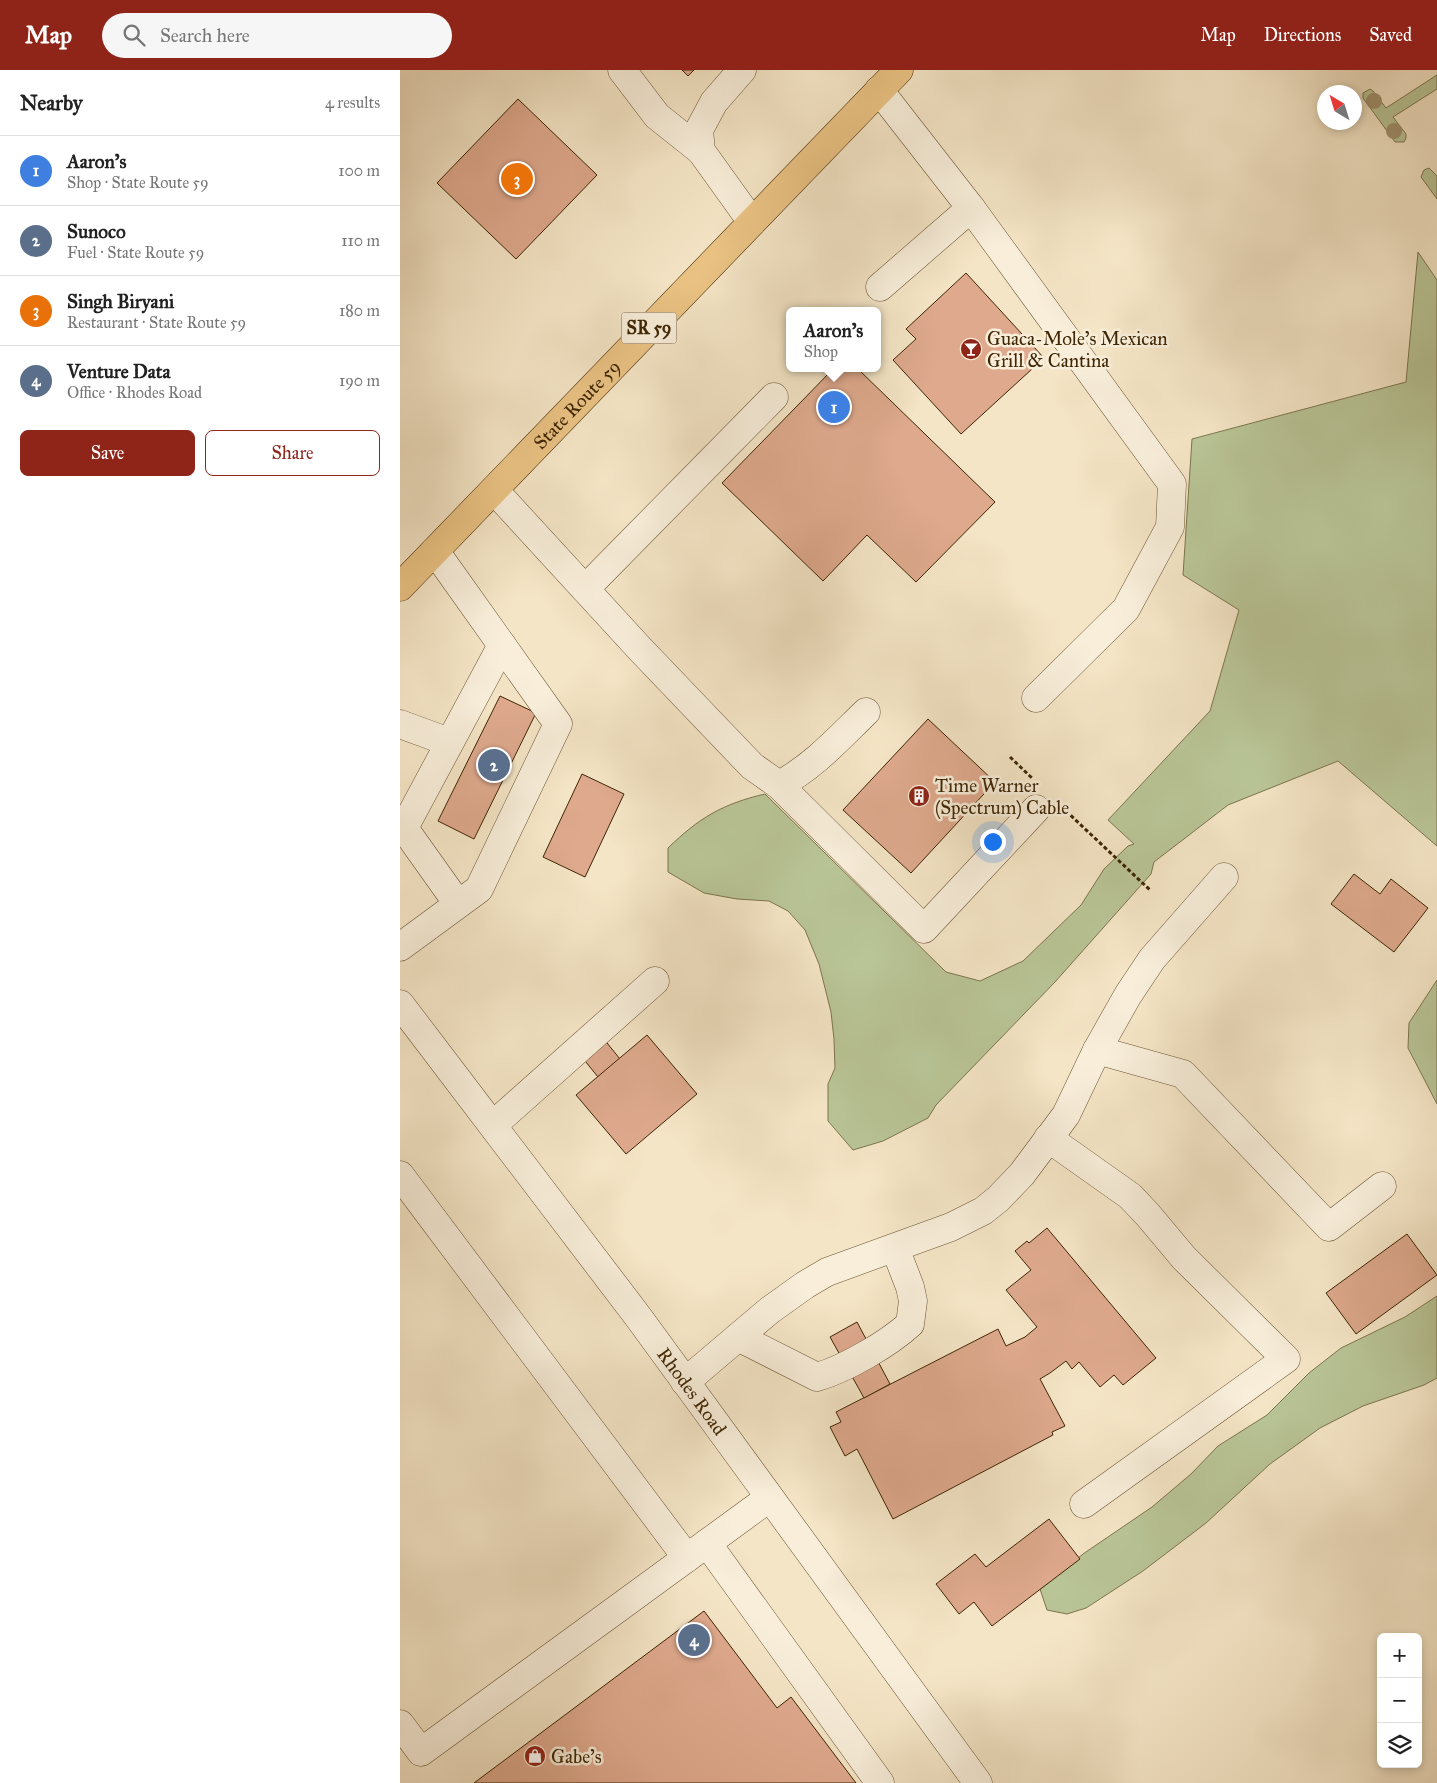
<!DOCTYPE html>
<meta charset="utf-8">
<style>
body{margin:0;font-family:"IM FELL Great Primer",serif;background:#f6f6f6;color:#222}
.controls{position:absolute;right:15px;bottom:15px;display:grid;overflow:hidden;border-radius:8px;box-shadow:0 2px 8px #0003}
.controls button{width:45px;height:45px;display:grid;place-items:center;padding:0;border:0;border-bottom:1px solid #e0e0e0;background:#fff;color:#222;font:25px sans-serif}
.compass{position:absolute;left:917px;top:15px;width:45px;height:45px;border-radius:50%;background:#fff;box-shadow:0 2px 8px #0003;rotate:322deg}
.you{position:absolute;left:592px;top:771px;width:18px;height:18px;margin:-12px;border:4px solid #fff;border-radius:50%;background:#1a73e8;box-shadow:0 0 0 8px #1a73e833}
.badge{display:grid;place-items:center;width:32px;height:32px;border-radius:50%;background:#8f2418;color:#fff;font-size:16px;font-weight:700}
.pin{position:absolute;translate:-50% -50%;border:2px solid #fff;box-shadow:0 1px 5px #0006}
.popup{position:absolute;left:386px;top:237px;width:95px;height:65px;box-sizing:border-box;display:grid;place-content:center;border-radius:8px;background:#fff;filter:drop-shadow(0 1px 4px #0005);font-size:16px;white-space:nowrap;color:#767676}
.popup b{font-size:19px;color:#222}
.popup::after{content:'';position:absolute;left:50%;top:100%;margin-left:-10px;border:10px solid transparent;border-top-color:#fff}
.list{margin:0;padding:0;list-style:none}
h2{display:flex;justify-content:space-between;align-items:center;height:65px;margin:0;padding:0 20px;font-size:21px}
h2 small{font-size:16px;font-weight:400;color:#767676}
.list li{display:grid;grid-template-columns:32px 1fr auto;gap:15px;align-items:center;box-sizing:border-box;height:70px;padding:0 20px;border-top:1px solid #e0e0e0}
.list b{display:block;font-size:19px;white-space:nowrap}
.list p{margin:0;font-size:16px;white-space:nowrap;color:#767676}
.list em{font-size:16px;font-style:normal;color:#767676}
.actions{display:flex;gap:10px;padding:15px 20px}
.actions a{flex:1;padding:11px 0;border:1px solid #8f2418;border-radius:8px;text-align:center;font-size:18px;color:#8f2418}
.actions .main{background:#8f2418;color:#fff}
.icon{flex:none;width:28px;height:28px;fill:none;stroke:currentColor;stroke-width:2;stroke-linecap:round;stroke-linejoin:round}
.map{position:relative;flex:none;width:1037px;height:1713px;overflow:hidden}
header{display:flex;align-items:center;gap:30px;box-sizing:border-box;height:70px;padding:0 25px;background:#8f2418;color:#fff}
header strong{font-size:24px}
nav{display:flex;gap:28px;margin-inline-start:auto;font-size:18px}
.search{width:350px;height:45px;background:#f6f6f6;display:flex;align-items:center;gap:12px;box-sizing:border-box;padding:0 18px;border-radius:28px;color:#767676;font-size:19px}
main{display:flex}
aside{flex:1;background:#fff}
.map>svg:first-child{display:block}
</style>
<header>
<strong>Map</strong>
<div class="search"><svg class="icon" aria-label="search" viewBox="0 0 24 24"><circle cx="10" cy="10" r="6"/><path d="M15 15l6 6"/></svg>Search here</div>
<nav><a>Map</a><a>Directions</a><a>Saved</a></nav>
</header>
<main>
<aside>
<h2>Nearby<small>4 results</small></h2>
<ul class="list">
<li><span class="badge" style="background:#3f7fe0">1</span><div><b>Aaron's</b><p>Shop · State Route 59</p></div><em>100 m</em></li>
<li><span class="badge" style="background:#5c6f8a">2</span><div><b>Sunoco</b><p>Fuel · State Route 59</p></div><em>110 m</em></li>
<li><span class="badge" style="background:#e8710a">3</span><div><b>Singh Biryani</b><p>Restaurant · State Route 59</p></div><em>180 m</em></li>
<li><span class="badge" style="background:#5c6f8a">4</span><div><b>Venture Data</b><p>Office · Rhodes Road</p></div><em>190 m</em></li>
</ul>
<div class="actions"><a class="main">Save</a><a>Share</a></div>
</aside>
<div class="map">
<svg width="1037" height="1713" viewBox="0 0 1037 1713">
<rect width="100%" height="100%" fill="#f4e5c6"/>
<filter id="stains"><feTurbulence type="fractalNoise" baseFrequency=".004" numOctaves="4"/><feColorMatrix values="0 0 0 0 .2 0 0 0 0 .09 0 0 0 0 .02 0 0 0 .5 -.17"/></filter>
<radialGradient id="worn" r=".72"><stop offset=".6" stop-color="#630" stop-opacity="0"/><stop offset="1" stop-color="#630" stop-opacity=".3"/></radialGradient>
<!-- green -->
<g fill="#b9c597" stroke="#7c754d">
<path d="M 1037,5 L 1037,19 L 993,47 L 1006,64 L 1006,68 L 1004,72 L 995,72 L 963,28 L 963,23 L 970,19 L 973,21 L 986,38 Z"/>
<path d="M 1029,98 L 1037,106 L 1037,129 L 1021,107 L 1024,100 Z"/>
<path d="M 1018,182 L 1037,210 L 1037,776 L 938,691 L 828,735 L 754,792 L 751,804 L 655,912 L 536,1035 L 528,1048 L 483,1071 L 453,1080 L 428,1051 L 428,1014 L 435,998 L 434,969 L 431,942 L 419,894 L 405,860 L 388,841 L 369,831 L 337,829 L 304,823 L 268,802 L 268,778 C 299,748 322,734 365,724 L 546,902 L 580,911 L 623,891 L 681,835 L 704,799 L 728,776 L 734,774 L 708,750 L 810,641 L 839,540 L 783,505 L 792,369 L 1006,312 Z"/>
<path d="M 1037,910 L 1037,1034 L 1008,978 L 1009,953 Z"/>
<path d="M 1037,1226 L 1037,1308 L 1024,1315 L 963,1336 L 920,1358 L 870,1394 L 806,1453 L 743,1501 L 686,1538 L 667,1544 L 647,1540 L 640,1519 L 683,1484 L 752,1437 L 791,1404 L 818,1376 L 867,1345 L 909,1303 L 941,1278 L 1005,1247 Z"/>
</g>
<!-- building -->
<g fill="#dea98d" stroke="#3e2503">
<path d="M 282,0 L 294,0 L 288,6 Z"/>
<path d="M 118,29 L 197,105 L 116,189 L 37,113 Z"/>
<path d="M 566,203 L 644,288 L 561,364 L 493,290 L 516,269 L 506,259 Z"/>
<path d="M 434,298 L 457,298 L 595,432 L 516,512 L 467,465 L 423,511 L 322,413 Z"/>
<path d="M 100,626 L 136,643 L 74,769 L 38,751 Z"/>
<path d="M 528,649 L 595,712 L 511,803 L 443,740 Z"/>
<path d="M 182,704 L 224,724 L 185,807 L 143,787 Z"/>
<path d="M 954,804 L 980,824 L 991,809 L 1028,838 L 994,882 L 931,834 Z"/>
<path d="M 199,963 L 220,989 L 198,1007 L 177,981 Z"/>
<path d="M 247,965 L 297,1024 L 226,1084 L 176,1025 Z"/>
<path d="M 647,1158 L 756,1288 L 723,1315 L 714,1305 L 700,1317 L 679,1292 L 672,1299 L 666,1291 L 650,1303 L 640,1309 L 665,1356 L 652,1362 L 653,1365 L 493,1449 L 457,1379 L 445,1386 L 430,1357 L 441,1352 L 436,1342 L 598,1259 L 606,1276 L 625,1267 L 637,1257 L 606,1220 L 631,1200 L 615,1181 L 627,1171 L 629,1173 Z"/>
<path d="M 1007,1164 L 1037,1205 L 956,1264 L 926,1223 Z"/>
<path d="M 457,1252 L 490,1314 L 464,1328 L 430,1267 Z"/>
<path d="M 649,1449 L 680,1489 L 592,1556 L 574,1532 L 559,1544 L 536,1514 L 575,1484 L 586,1497 Z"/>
<path d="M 304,1541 L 377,1638 L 391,1627 L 456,1713 L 74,1713 Z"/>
</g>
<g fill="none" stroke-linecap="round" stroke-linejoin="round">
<!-- minor casing -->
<g stroke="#6c5534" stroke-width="29">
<g id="minor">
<path d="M 222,0 L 257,46 L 301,81"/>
<path d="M 342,0 L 314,32 L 299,60 L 301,81 L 352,152"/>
<path d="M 479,20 L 571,138 L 772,414 L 770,457 L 726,539 L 636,628"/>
<path d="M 480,217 L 571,138"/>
<path d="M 94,420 L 241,580 L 352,696 L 379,715 C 413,697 439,668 466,642"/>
<path d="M 185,519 L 374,327"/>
<path d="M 0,654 L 49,672"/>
<path d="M 379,715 L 524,859 L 636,739"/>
<path d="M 58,834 L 4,758 L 102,575"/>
<path d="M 0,877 L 79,819 L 158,654 L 35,481"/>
<path id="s1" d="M 0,934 L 239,1248 L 578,1713"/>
<path d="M 697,980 L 783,1004 L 929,1157 L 982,1116"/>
<path d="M 93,1055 L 255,911"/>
<path d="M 648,1068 L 730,1126 L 748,1145 L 784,1188 L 886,1289 L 684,1434"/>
<path d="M 0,1105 L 287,1488"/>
<path d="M 338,1267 L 417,1307 C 445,1299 488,1274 510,1254 L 513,1231 L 510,1217 L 495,1178"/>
<path d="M 285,1312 L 370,1240 L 405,1215 L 427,1202 L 551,1157 L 583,1141 L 598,1129 L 622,1104 L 666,1045 L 697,980 L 728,925 L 752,889 L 824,807"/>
<path d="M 307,1473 L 480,1713"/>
<path d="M 0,1654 L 21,1682 L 369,1428"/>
</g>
</g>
<!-- major casing -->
<g stroke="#3e2503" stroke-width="29">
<g id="major">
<path id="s2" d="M 0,517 L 499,0"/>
</g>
</g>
<!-- path -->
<g stroke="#3e2503" stroke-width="3" stroke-dasharray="4 2.5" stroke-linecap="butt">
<path d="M 610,687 L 633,709"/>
<path d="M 666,741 L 750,820"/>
</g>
<!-- minor -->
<use href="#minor" stroke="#f8eeda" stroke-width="28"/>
<!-- major -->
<use href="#major" stroke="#eac283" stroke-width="28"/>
</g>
<!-- trees -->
<g fill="#a1916f">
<circle cx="974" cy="31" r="8"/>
<circle cx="994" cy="61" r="8"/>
</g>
<!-- icons -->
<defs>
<g id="bar-disc" transform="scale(1.125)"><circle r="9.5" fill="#8f2418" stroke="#f8eeda"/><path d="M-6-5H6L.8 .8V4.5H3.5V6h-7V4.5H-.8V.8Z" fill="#fff"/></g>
<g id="building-disc" transform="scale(1.125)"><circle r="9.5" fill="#8f2418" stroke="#f8eeda"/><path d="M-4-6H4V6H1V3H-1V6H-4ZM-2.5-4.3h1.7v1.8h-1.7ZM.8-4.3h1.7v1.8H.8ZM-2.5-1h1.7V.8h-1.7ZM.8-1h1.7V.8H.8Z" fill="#fff"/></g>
<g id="shop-disc" transform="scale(1.125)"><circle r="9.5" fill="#8f2418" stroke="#f8eeda"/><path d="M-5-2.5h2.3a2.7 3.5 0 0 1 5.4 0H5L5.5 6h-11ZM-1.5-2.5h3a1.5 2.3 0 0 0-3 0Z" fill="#fff"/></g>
</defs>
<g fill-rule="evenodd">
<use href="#bar-disc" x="571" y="279"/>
<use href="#building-disc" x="519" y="726"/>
<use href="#shop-disc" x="135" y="1686"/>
</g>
<g text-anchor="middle" stroke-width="5" stroke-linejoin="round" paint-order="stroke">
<!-- shield labels -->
<rect fill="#f8eeda" stroke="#766144" stroke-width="1" x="221.5" y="242.5" width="55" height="31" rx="4"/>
<g font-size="18" font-weight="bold" fill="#3e2503">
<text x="249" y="264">SR 59</text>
</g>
<!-- poi labels -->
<g font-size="19" fill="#3e2503" stroke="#f8eeda" text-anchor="start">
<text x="587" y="275">Guaca-Mole's Mexican<tspan x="587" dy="22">Grill &amp; Cantina</tspan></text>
<text x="535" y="722">Time Warner<tspan x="535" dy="22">(Spectrum) Cable</tspan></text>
<text x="151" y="1693">Gabe's</text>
</g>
<!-- street labels -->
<g font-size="19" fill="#3e2503" stroke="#f8eeda">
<text dy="7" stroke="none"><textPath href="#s2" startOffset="254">State Route 59</textPath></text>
<text dy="7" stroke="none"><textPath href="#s1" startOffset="485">Rhodes Road</textPath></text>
</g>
</g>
<rect width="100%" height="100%" filter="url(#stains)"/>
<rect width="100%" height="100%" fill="url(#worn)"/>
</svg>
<div class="controls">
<button>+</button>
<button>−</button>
<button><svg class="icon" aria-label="layers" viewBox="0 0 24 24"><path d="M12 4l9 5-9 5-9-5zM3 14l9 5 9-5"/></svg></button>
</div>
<svg class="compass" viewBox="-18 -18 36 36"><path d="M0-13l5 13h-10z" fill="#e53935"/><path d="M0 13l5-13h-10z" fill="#767676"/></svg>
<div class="you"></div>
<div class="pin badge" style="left:434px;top:337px;background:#3f7fe0">1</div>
<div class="popup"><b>Aaron's</b>Shop</div>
<div class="pin badge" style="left:94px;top:695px;background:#5c6f8a">2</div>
<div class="pin badge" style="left:117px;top:109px;background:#e8710a">3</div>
<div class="pin badge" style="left:294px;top:1570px;background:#5c6f8a">4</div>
</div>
</main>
